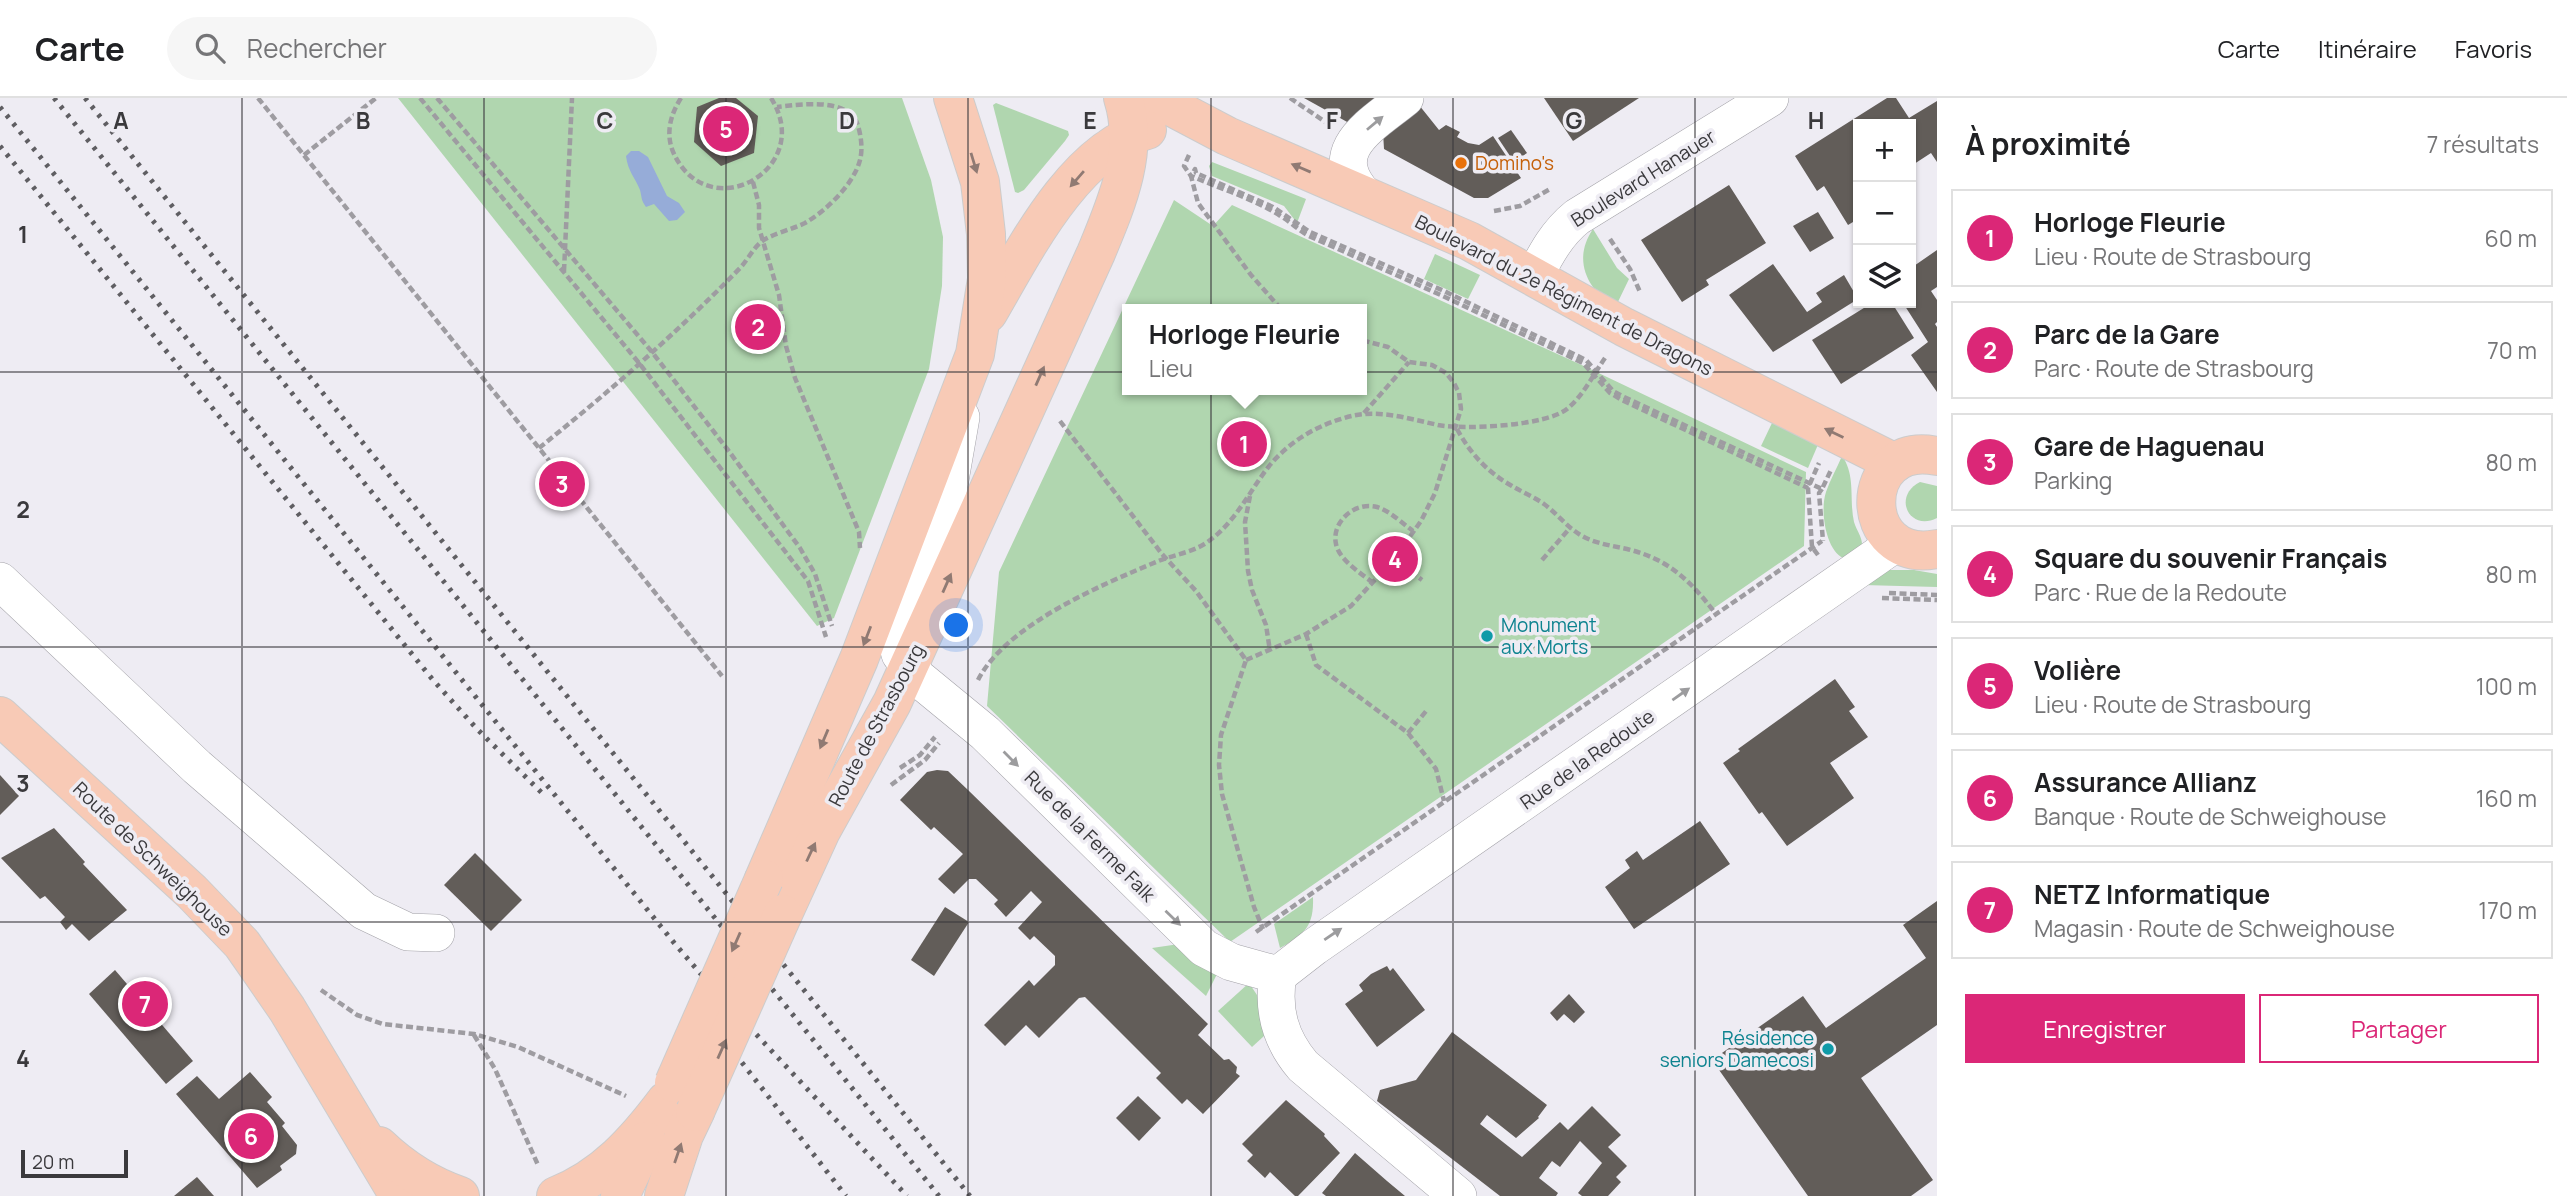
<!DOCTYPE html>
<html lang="fr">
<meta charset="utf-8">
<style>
body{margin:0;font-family:Manrope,sans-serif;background:#f6f6f6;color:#202124}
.controls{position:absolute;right:21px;top:21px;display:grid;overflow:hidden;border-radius:0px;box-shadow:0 2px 5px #0004}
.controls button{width:63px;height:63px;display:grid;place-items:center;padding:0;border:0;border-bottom:2px solid #e0e0e0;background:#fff;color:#202124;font:35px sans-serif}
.scale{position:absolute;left:21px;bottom:18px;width:107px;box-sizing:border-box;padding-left:7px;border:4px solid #3a393c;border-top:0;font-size:19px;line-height:24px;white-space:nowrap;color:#3a393c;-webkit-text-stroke:5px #eeecf3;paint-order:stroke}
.you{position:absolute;left:957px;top:528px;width:24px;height:24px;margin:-18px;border:5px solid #fff;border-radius:50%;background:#1a73e8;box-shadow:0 0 0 10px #1a73e833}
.badge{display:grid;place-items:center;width:46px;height:46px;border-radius:50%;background:#db2777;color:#fff;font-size:23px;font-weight:700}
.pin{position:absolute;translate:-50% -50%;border:4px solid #fff;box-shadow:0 2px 7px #0006}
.popup{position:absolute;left:1122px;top:206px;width:245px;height:91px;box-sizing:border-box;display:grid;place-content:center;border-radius:0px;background:#fff;filter:drop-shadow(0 2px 5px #0005);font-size:23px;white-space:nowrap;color:#757577}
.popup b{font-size:26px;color:#202124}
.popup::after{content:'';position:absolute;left:50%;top:100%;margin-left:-14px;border:14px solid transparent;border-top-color:#fff}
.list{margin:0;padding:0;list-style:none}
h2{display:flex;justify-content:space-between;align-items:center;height:91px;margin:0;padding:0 28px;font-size:30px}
h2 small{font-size:23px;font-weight:400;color:#757577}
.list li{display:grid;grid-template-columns:46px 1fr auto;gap:21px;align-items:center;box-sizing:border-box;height:98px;margin:0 14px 14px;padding:0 14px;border:2px solid #e0e0e0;border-radius:0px}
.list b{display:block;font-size:26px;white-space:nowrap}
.list p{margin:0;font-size:23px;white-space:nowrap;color:#757577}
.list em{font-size:23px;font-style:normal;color:#757577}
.actions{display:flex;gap:14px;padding:21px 28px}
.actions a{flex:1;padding:16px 0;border:2px solid #db2777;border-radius:0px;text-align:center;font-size:24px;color:#db2777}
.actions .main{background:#db2777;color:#fff}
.icon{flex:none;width:38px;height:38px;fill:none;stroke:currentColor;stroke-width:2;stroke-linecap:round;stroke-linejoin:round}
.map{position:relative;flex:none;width:1937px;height:1098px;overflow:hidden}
header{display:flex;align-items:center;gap:42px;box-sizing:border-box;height:98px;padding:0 35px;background:#fff;border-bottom:2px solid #e0e0e0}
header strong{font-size:33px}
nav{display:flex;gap:38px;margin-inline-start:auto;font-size:24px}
.search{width:490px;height:63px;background:#f6f6f6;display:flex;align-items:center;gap:18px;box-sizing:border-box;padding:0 24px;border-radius:38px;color:#757577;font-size:26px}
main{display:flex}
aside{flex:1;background:#fff}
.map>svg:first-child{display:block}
</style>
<header>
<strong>Carte</strong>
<div class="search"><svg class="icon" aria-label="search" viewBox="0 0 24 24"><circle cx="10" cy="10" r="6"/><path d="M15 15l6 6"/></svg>Rechercher</div>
<nav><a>Carte</a><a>Itinéraire</a><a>Favoris</a></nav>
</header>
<main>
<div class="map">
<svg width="1937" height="1098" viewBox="0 0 1937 1098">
<rect width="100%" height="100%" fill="#eeecf3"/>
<!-- green -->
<g fill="#b0d6af" fill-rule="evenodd">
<path d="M 398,0 L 902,0 L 931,82 L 943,139 L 942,188 L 929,271 L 834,520 L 817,528 Z"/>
<path d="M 996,5 L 1068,33 L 1069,37 L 1065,43 L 1024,92 L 1018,95 L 1015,94 L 993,7 Z"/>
<path d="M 1212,64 L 1306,101 L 1297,125 L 1284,108 L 1212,78 L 1209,68 Z"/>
<path d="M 1174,102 L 1213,128 L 1232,107 L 1586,269 L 1806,374 L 1804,448 L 1230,844 L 987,608 L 999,474 ZM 1127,211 L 1361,211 L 1361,292 L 1127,292 Z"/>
<path d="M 1593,131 L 1617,170 L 1629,181 L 1615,210 C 1587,191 1572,162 1593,131 Z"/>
<path d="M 1435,156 L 1480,177 L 1468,201 L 1424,181 Z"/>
<path d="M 1772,325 L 1820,342 L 1808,370 L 1761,348 Z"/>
<path d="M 1842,358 C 1856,377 1849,402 1854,424 C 1857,434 1863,439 1862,450 L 1843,460 C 1825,451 1820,411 1826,394 C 1830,382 1837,370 1842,358 Z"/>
<path d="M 1920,384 L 1937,388 L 1937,420 C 1909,434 1892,398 1920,384 Z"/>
<path d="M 1887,472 L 1914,472 L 1937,476 L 1937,489 L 1863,487 Z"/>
<path d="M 1313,799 C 1314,828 1305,836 1280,850 L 1274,826 Z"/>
<path d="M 1186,845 L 1219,872 L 1206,898 L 1152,850 Z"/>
<path d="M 1249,885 L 1259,900 L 1264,938 L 1252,949 L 1218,913 Z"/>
</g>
<!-- water -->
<path fill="#96acd8" d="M 631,53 L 639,53 L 648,59 L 667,98 L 679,105 L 685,114 L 677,122 L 669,123 L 654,106 L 646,109 C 641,102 642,100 640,92 C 635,79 628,74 626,58 Z"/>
<!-- building -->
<g fill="#625d59">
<path d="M 719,0 L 736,0 L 758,18 L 754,55 L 721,68 L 694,44 L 697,9 Z"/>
<path d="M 1304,0 L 1378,0 L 1349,25 Z"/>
<path d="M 1544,0 L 1639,0 L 1573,43 Z"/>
<path d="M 1887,0 L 1896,0 L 1909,20 L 1937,3 L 1937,64 L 1931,55 L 1911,68 L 1911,26 L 1858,26 L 1858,121 L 1848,127 L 1824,88 L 1817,93 L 1795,58 Z"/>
<path d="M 1419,7 L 1439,32 L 1446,27 L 1460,34 L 1457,39 L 1468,45 L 1479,47 L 1493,38 L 1521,80 L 1488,100 L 1474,100 L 1384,51 L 1383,34 Z"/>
<path d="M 1511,32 L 1527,55 L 1514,64 L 1498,40 Z"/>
<path d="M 1729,87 L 1766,145 L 1706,182 L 1709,187 L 1682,204 L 1641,142 Z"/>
<path d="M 1818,114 L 1834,140 L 1810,154 L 1793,128 Z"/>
<path d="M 1937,152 L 1937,189 L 1931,193 L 1937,202 L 1937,224 L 1935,226 L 1937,229 L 1937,294 L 1911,257 L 1928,244 L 1903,205 L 1911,205 L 1911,170 Z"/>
<path d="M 1773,166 L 1807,214 L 1822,204 L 1816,195 L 1844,177 L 1858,201 L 1773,254 L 1729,197 Z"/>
<path d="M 1872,205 L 1892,205 L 1914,240 L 1841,286 L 1812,242 Z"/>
<path d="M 1835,581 L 1855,609 L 1849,613 L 1868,639 L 1830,665 L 1854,700 L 1787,748 L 1762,714 L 1759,716 L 1723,665 L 1740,653 L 1738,651 Z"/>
<path d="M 937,672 L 948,673 L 968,692 L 1208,926 L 1198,937 L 1224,962 L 1229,961 L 1237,969 L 1236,975 L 1240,978 L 1203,1016 L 1187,1001 L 1182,1006 L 1156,980 L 1161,975 L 1085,899 L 1079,900 L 1039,940 L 1026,927 L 1005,948 L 984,927 L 1029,882 L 1034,888 L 1055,867 L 1055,858 L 1034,838 L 1030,842 L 1018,830 L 1042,804 L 1031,793 L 1006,819 L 994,806 L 998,802 L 976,781 L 969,781 L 954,796 L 938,781 L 963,756 L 934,729 L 931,732 L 900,702 L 927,674 Z"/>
<path d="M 0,677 L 19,698 L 0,717 Z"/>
<path d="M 1700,723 L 1730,766 L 1634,831 L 1605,789 L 1630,770 L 1625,762 L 1637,753 L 1643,762 Z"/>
<path d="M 54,730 L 85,764 L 83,766 L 127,812 L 89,843 L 72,826 L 66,832 L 60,824 L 65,819 L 45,798 L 40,801 L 1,760 Z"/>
<path d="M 475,755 L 522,802 L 491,833 L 444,787 Z"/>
<path d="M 1937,803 L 1937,927 L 1861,980 L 1933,1082 L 1911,1098 L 1808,1098 L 1712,962 L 1803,898 L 1826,930 L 1926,860 L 1903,827 Z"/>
<path d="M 945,809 L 969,824 L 934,878 L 911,862 Z"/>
<path d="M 1387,868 L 1390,873 L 1393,870 L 1425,912 L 1377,949 L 1345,906 L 1363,893 L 1359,887 L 1371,876 Z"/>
<path d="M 115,872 L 193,963 L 166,986 L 89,896 Z"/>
<path d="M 1569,896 L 1585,914 L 1574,925 L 1564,916 L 1557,923 L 1550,915 Z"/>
<path d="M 1452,934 L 1547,1007 L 1538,1019 L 1539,1020 L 1516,1040 L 1487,1017 L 1480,1026 L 1522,1059 L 1560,1024 L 1568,1032 L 1592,1008 L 1621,1037 L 1608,1049 L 1627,1068 L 1616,1079 L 1621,1084 L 1608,1098 L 1582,1098 L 1578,1095 L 1602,1065 L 1580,1043 L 1560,1069 L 1552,1063 L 1539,1080 L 1558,1095 L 1556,1098 L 1500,1098 L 1377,1003 L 1380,992 L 1416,982 Z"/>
<path d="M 250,974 L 272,999 L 267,1004 L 285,1025 L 282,1028 L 297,1047 L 296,1056 L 280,1068 L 282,1072 L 257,1090 L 176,996 L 197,978 L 219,1001 Z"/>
<path d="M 1138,998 L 1161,1020 L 1139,1043 L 1116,1020 Z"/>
<path d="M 1286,1002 L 1325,1036 L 1324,1038 L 1340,1055 L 1298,1098 L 1295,1098 L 1270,1074 L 1265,1080 L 1247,1063 L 1253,1057 L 1242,1046 Z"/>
<path d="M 1355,1055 L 1387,1083 L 1405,1098 L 1326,1098 L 1322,1095 Z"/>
<path d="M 197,1079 L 214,1098 L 174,1098 L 186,1088 Z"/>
</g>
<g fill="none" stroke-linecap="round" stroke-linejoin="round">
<!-- minor casing -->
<g stroke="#a3a2a8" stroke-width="38">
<g id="minor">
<path d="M 1364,97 C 1323,52 1372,27 1405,0"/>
<path d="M 1535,177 C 1546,156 1557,135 1577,119 L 1770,0"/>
<path d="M 961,319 L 946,405 L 896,540 L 900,556 L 918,580 L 985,635 L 1204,850 L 1231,864 L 1278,877"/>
<path d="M 0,483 L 197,669 L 364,813 L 408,834 L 436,835"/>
<path d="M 1278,877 L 1314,849 L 1896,445"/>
<path d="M 1278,877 C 1272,912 1280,941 1303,968 L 1458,1098"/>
</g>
</g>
<!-- major casing -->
<g stroke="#ccc" stroke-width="40">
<g id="major">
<path d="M 1155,0 L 1227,38 L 1469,143 L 1624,229 L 1895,365"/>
<path d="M 988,215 C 1023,155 1074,51 1147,32"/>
<path d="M 1937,358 C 1856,341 1856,467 1937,451"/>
<path d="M 0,618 L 192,794 L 242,846 L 287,911 L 399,1098"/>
<path d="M 764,781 L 859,561 L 975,256 L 987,181 L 986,136 L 980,84 L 953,0"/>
<path d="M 783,816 L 821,733 L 892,605 L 1096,155 C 1116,107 1140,53 1123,0"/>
<path d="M 379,1048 C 403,1071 428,1087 460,1098"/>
<path d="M 556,1098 C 604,1079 636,1043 666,1003"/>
<path d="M 620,1098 L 646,1043"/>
<path d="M 664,1098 L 684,1037 L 695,1014"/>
</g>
</g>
<!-- path -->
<g stroke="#9e9ca1" stroke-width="4.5" stroke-dasharray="7 3.5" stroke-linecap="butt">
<path d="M 258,0 L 722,578"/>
<path d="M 420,0 L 639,265 L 808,483 L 826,539"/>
<path d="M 437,0 L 652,254 L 728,352 L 800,450 L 815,476 L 832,528"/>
<path d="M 681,0 C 670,17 665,37 674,56 C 709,130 816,71 771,0"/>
<path d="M 1290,0 L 1327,25"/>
<path d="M 304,57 L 376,0"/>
<path d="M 1189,57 L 1184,68 L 1191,78 C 1221,91 1255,101 1282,119 C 1292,125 1298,132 1309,138 L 1443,198 L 1583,265 L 1610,295 L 1622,302 L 1808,390"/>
<path d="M 753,84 L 759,107 L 759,130 L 779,197 L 786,248 L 795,280 L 859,434 L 860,450"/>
<path d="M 1494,113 L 1520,108 L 1550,91"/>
<path d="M 1610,141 L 1630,171 L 1640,194"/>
<path d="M 564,173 L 572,0"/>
<path d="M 1281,211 L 1251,177 L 1198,105 L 1191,78 L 1195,71 L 1196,75 L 1273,109 L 1310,134 L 1444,193 L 1586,262 L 1613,293 L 1624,299 L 1822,391 L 1831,372"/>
<path d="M 1364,315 L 1409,264"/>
<path d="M 1060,323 L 1162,456 L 1196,493 L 1246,562 L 1221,637 L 1219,667 L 1222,696 L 1254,809 L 1263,831"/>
<path d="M 1457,331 C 1470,355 1487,374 1512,388 C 1522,394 1534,399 1544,406 C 1559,417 1569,432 1586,440 C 1599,446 1613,448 1627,451 C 1668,461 1690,482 1715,515"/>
<path d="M 539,350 C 609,294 678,234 741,169 C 748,161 753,151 761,144 C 769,137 793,131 805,125 C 826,113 854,86 860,62 C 863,51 861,36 857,25 C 847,0 802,6 777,9"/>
<path d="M 1822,391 L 1819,395 L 1823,443"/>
<path d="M 1250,398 L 1245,424 L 1248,473 L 1252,492 L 1266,527 L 1270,553"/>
<path d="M 1818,457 L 1812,449 L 1808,390 L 1819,365"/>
<path d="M 1394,461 L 1422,482"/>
<path d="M 1542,462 L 1570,430"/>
<path d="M 1373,485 C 1361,475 1339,462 1336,446 C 1331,424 1355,403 1377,409 C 1390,413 1402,425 1413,433"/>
<path d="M 1889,495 L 1937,497"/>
<path d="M 1882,500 L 1937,502"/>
<path d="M 1306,536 L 1316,567 L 1408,635 L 1436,671 L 1444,703"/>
<path d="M 1246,562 L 1306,536 L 1351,508 L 1394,461 L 1421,423 L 1435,395 L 1461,311 L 1459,295 L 1454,285 L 1446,275 L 1432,267 L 1409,264 L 1388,249 L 1361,242"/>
<path d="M 978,582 C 1006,527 1101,487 1156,464 C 1172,457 1191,455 1206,445 C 1233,427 1247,398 1266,372 C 1286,346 1313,329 1344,320 C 1376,310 1406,320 1438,327 C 1464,332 1546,328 1567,311 C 1583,298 1593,277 1605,260"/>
<path d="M 1408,635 L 1427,612"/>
<path d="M 900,670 L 920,657 L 935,639"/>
<path d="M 891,687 L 925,662 L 939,645"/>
<path d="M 1256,834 L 1822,443"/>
<path d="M 321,892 L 357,917 L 383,926 L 474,936 L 518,949 L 626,998"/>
<path d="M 474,937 L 495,971 L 538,1067"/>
</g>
<!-- minor -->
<use href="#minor" stroke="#fff" stroke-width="37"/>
<!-- major -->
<use href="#major" stroke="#f8cab6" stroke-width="38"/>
<!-- rail -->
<g stroke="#5f5e62" stroke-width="5" stroke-dasharray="3.5 7" stroke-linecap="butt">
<path d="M 54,0 L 939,1098"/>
<path d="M 85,0 L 970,1098"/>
<path d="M 0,9 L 675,846 L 713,890 L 907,1098"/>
<path d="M 0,48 L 433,582 L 477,631 L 545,698"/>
<path d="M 729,948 L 846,1098"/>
</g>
<!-- major-bridge casing -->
<g stroke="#ccc" stroke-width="40" stroke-linecap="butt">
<g id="major-bridge">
<path d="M 674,985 L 764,781"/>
<path d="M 695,1014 L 783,816"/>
</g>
</g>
<!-- major-bridge -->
<use href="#major-bridge" stroke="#f8cab6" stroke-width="38"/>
</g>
<!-- one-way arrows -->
<defs><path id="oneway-solid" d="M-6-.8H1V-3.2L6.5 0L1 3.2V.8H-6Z" transform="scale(1.75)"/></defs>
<g fill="#9c9c9e">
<use href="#oneway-solid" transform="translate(1375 25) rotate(-40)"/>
<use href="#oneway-solid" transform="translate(1681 596) rotate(-35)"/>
<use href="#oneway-solid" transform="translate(1011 661) rotate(45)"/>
<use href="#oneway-solid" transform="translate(1173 820) rotate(44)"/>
<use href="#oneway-solid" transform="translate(1333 836) rotate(-34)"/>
</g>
<g fill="#907a73">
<use href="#oneway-solid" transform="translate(974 65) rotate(73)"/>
<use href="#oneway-solid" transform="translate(1301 70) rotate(-157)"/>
<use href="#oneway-solid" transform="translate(1077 81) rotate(131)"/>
<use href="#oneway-solid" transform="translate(1040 278) rotate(-66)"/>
<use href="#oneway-solid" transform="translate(1834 335) rotate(-154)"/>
<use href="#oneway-solid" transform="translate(947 485) rotate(-66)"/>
<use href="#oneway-solid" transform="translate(867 538) rotate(111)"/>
<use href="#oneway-solid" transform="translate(824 641) rotate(113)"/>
<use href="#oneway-solid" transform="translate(811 754) rotate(-65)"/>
<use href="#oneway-solid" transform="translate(736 844) rotate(114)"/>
<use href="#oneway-solid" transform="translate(722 951) rotate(-66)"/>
<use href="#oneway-solid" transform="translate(678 1055) rotate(-71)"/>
</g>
<!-- grid -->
<path fill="none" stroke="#3a393c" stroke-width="2" stroke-opacity="0.55" d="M 242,0 L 242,1098M 484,0 L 484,1098M 726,0 L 726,1098M 968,0 L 968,1098M 1211,0 L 1211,1098M 1453,0 L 1453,1098M 1695,0 L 1695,1098M 0,274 L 1937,274M 0,549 L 1937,549M 0,824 L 1937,824"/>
<!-- markers -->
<circle fill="#e8710a" stroke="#eeecf3" stroke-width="2.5" cx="1461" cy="65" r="7"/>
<g fill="#0f9aa8" stroke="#eeecf3" stroke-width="2.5">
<circle cx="1487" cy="538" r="7"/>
<circle cx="1828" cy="951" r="7"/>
</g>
<g text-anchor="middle" stroke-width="7" stroke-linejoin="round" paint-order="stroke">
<!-- food labels -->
<g font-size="19" fill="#c56008" stroke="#eeecf3" text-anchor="start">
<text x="1475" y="72">Domino's</text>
</g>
<!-- street labels -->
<g font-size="19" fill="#3a393c" stroke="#eeecf3">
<text transform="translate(1643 80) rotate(-32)" y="7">Boulevard Hanauer</text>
<text transform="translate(1564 197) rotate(27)" y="7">Boulevard du 2e Régiment de Dragons</text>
<text transform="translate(876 627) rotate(-62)" y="7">Route de Strasbourg</text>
<text transform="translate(1587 661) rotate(-35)" y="7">Rue de la Redoute</text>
<text transform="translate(1090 738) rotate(45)" y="7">Rue de la Ferme Falk</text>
<text transform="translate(153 761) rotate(44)" y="7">Route de Schweighouse</text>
</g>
<!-- culture labels -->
<g font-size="19" fill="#0d838f" stroke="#eeecf3" text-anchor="start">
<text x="1501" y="534">Monument<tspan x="1501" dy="22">aux Morts</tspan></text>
<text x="1814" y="947" text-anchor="end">Résidence<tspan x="1814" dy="22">seniors Damecosi</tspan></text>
</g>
</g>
<g font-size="23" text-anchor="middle" font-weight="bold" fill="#3a393c" stroke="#eeecf3" stroke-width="7" stroke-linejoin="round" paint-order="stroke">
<text x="121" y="31">A</text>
<text x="363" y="31">B</text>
<text x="605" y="31">C</text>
<text x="847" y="31">D</text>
<text x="1090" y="31">E</text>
<text x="1332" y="31">F</text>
<text x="1574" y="31">G</text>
<text x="1816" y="31">H</text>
<text x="23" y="145">1</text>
<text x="23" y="420">2</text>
<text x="23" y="694">3</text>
<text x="23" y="969">4</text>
</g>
</svg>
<div class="controls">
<button>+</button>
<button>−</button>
<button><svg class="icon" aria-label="layers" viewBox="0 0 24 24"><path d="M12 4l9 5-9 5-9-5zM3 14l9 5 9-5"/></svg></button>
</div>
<div class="scale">20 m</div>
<div class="you"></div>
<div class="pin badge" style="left:1244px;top:346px">1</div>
<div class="popup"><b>Horloge Fleurie</b>Lieu</div>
<div class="pin badge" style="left:758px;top:229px">2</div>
<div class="pin badge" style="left:562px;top:386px">3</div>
<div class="pin badge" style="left:1395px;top:461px">4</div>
<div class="pin badge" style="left:726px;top:31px">5</div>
<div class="pin badge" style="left:251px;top:1038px">6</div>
<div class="pin badge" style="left:145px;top:906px">7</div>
</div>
<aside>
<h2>À proximité<small>7 résultats</small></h2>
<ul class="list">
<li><span class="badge">1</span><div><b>Horloge Fleurie</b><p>Lieu · Route de Strasbourg</p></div><em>60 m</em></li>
<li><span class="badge">2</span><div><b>Parc de la Gare</b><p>Parc · Route de Strasbourg</p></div><em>70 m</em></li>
<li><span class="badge">3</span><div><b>Gare de Haguenau</b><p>Parking</p></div><em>80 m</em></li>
<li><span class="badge">4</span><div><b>Square du souvenir Français</b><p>Parc · Rue de la Redoute</p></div><em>80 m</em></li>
<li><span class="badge">5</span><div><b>Volière</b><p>Lieu · Route de Strasbourg</p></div><em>100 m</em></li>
<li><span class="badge">6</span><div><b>Assurance Allianz</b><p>Banque · Route de Schweighouse</p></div><em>160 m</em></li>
<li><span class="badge">7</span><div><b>NETZ Informatique</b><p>Magasin · Route de Schweighouse</p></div><em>170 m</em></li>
</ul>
<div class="actions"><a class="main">Enregistrer</a><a>Partager</a></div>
</aside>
</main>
